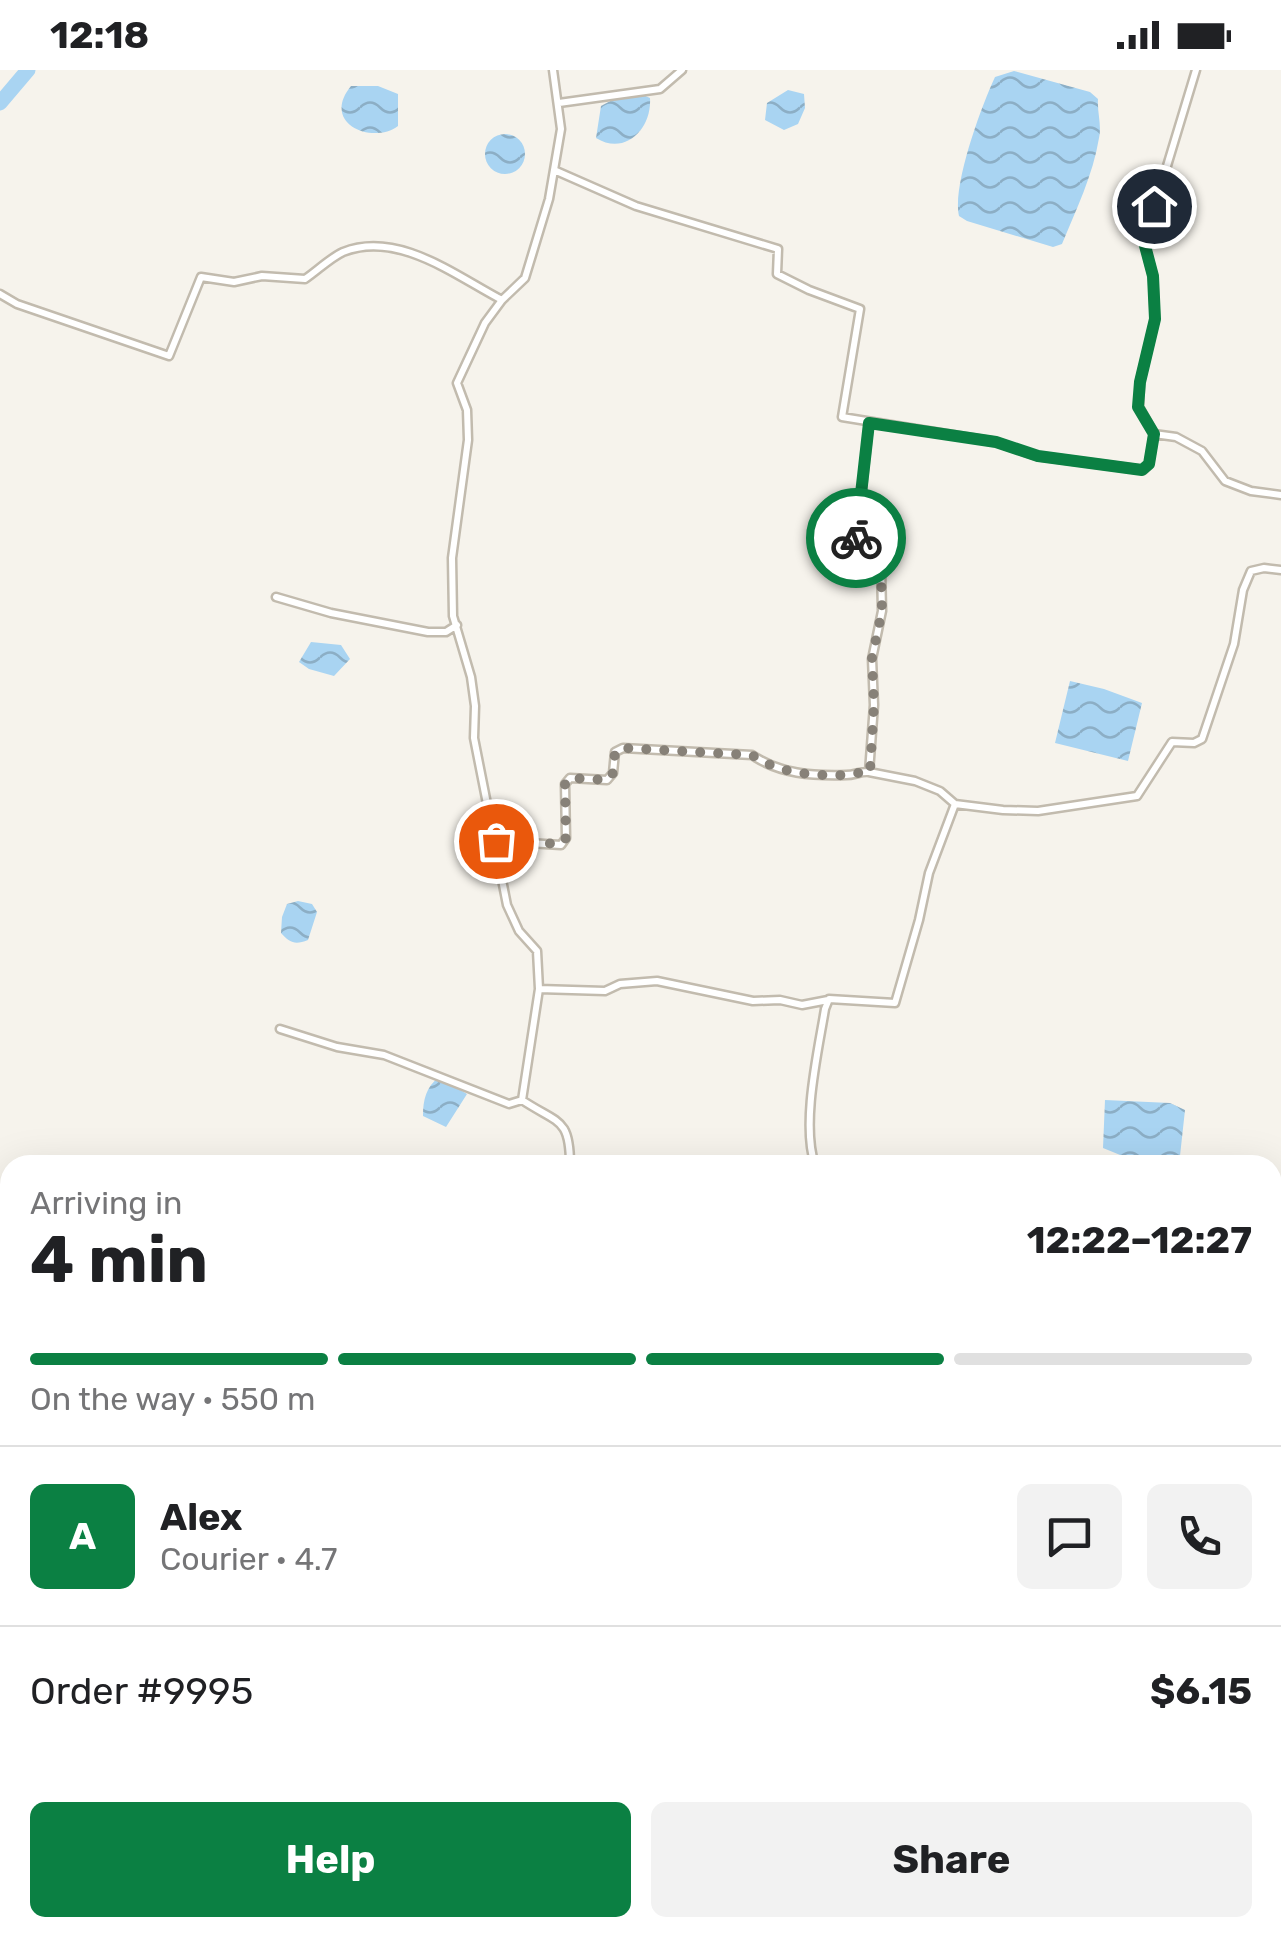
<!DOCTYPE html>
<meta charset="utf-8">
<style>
:root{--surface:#fff;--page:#f2f2f2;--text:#202124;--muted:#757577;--line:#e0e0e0;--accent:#0b8043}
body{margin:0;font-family:Rubik,sans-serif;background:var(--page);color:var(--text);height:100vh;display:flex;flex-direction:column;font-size:38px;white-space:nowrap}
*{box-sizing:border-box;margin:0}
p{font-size:32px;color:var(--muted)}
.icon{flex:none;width:55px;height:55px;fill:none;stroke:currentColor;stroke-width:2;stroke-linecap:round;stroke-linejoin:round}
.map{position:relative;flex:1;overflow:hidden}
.sheet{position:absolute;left:0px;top:1085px;width:1282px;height:782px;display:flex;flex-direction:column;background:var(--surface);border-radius:30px 30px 0 0;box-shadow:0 10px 40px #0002}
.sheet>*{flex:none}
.pin{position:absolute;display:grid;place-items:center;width:85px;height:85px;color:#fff;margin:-42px;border:5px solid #fff;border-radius:50%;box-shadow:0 2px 10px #0007}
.courier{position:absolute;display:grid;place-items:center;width:100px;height:100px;margin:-50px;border:8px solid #0b8043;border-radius:50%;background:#fff;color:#222;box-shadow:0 2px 12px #0007}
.overview em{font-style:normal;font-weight:700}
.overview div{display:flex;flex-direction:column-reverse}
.overview{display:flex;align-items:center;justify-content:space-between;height:170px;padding:0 30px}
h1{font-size:65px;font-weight:700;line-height:75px}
.bar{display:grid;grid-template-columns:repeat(4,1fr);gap:15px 10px;align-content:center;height:120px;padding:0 30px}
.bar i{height:12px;border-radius:8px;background:var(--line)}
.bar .on{background:var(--accent)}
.bar p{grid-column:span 4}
.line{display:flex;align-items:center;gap:25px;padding:0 30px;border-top:2px solid var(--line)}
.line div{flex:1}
.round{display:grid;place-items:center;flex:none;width:105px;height:105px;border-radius:15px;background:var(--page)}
.action{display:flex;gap:20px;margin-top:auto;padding:20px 30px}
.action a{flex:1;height:115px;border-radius:15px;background:var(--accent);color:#fff;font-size:40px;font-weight:700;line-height:115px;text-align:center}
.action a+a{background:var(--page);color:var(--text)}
.status{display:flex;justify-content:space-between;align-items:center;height:70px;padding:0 50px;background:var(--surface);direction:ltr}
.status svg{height:28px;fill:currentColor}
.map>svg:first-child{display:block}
.water{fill:url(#water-waves)}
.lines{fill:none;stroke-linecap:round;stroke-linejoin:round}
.river{stroke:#a9d4f2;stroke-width:15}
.minor-casing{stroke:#c2bbae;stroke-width:11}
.minor{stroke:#fff;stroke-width:6}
.done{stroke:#878178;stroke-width:10;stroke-dasharray:0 18}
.route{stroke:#0b8043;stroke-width:12}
</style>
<div class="status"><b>12:18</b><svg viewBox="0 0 49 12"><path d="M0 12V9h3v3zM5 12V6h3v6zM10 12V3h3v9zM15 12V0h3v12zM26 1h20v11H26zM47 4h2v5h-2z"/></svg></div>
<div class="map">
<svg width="1281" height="1866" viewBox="0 0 1281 1866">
<defs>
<pattern id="water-waves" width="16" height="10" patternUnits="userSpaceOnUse" patternTransform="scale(2.5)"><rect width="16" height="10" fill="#a9d4f2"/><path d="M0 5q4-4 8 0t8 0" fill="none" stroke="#8caec5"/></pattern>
</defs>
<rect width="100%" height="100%" fill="#f6f3ec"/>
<path class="water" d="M 1014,1 L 1090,22 L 1098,29 C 1097,42 1102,56 1099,68 C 1093,105 1076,140 1062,174 L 1053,177 L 967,151 L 959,146 C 952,116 981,37 995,7 Z
M 351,16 L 378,16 L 398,24 L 398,56 C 373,75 320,54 351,16 Z
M 788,20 L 804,24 L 805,38 L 798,54 L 784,60 L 765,50 L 767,33 Z
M 641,24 L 650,28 C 652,59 625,86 596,68 L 601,36 L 614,29 Z
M485 84a20 20 0 1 1 40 0a20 20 0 1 1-40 0Z
M 311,572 L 341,575 L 350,589 L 334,606 L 309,599 L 299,592 Z
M 1070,611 L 1104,619 L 1142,633 L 1128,691 L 1055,673 Z
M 298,831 L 312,834 L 317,842 L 308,870 C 295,875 290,873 281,863 L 282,847 L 287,834 Z
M 439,1007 L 467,1024 L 446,1057 L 423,1046 C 423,1030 426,1017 439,1007 Z
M 1105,1030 L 1170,1033 L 1185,1040 L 1179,1095 L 1131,1095 L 1130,1089 L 1103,1078 Z"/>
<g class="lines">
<path class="river" d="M 0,33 L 28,0"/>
<defs>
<path id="minor" d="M 559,33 L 660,19 L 682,0
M 554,100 L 636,136 L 778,179 L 777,204 L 809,220 L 860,239 L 842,347 L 996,372 L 1037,386 L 1143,400 L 1149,394 L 1154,364 L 1139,337 L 1140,312 L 1155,249 L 1153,206 L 1144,172 L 1196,0
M 0,224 L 17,234 L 169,286 L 201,207 L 234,212 L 262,206 L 305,209 C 317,201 330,188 343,182 C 398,160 456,206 502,230 L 525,208 L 549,129 L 561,59 L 553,0
M 502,230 L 485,253 L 457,313 L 467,340 L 468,370 L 452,488 L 453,546 L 471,607 L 475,636 L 474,668 L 507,835 L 519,861 L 537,881 L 539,919 L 522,1030 C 558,1054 570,1047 570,1095
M 869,353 L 855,484 L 881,497 L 882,541 L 872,589 L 874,635 L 869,702 L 915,711 L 940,721 L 955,734 L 1003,740 L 1038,741 L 1137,726 L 1172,672 L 1194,673 L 1202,669 L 1234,574 L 1243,520 L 1251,501 L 1264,498 L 1281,500
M 1154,364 L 1176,367 L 1202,381 L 1225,411 L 1251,421 L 1281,425
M 276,527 L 331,543 L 428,562 L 446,562 L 457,555
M 495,771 L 561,775 L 566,768 L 565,714 L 570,708 L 607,710 L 613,703 L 615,682 L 623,678 L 752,685 C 780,704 812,706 846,705 C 855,705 861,701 869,702
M 539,919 L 605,921 L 620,914 L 657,911 L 753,931 L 780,930 L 802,935 L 828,930
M 280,959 L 337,977 L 384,985 L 509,1034 L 522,1030
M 815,1095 C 801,1054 818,982 825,939 L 829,929 L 895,933 L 919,850 L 929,803 L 955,734
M 1272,1326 L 1281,1328
M 1272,1783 L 1281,1766
M 1212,1866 L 1215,1858"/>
</defs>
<use href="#minor" class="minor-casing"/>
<use href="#minor" class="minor"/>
</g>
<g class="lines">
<path class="done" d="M 496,771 L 560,774 L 566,768 L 565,714 L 570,708 L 607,710 L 613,703 L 615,682 L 623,678 L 752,685 C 780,704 813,706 846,705 C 855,705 861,701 870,702 L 874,634 L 872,588 L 882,541 L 881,497 L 855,484 L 856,468"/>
<path class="route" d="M 856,468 L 869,353 L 996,372 L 1038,386 L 1142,400 L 1149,394 L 1154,364 L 1138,337 L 1140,312 L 1155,249 L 1153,206 L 1144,172 L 1154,136"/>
</g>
</svg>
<div class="pin" style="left:496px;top:771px;background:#ea580c"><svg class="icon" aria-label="bag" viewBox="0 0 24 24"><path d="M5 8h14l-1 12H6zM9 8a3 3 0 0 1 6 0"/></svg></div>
<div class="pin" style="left:1154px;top:136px;background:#1f2937"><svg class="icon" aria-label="home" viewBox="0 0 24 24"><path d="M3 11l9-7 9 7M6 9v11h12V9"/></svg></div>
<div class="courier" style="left:856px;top:468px"><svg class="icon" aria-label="bike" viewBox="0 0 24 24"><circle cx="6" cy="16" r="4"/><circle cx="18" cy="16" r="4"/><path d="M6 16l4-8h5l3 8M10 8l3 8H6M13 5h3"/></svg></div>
<section class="sheet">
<div class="overview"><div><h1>4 min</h1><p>Arriving in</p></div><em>12:22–12:27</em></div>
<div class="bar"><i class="on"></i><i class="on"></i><i class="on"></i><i></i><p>On the way · 550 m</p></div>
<div class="line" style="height:180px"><b class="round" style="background:var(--accent);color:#fff">A</b><div><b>Alex</b><p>Courier · 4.7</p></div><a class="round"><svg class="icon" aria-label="chat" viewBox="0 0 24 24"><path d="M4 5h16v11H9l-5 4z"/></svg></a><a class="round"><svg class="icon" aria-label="phone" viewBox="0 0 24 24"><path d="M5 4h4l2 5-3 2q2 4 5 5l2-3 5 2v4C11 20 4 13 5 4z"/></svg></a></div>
<div class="line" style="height:130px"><div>Order #9995</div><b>$6.15</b></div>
<div class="action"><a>Help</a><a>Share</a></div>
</section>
</div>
